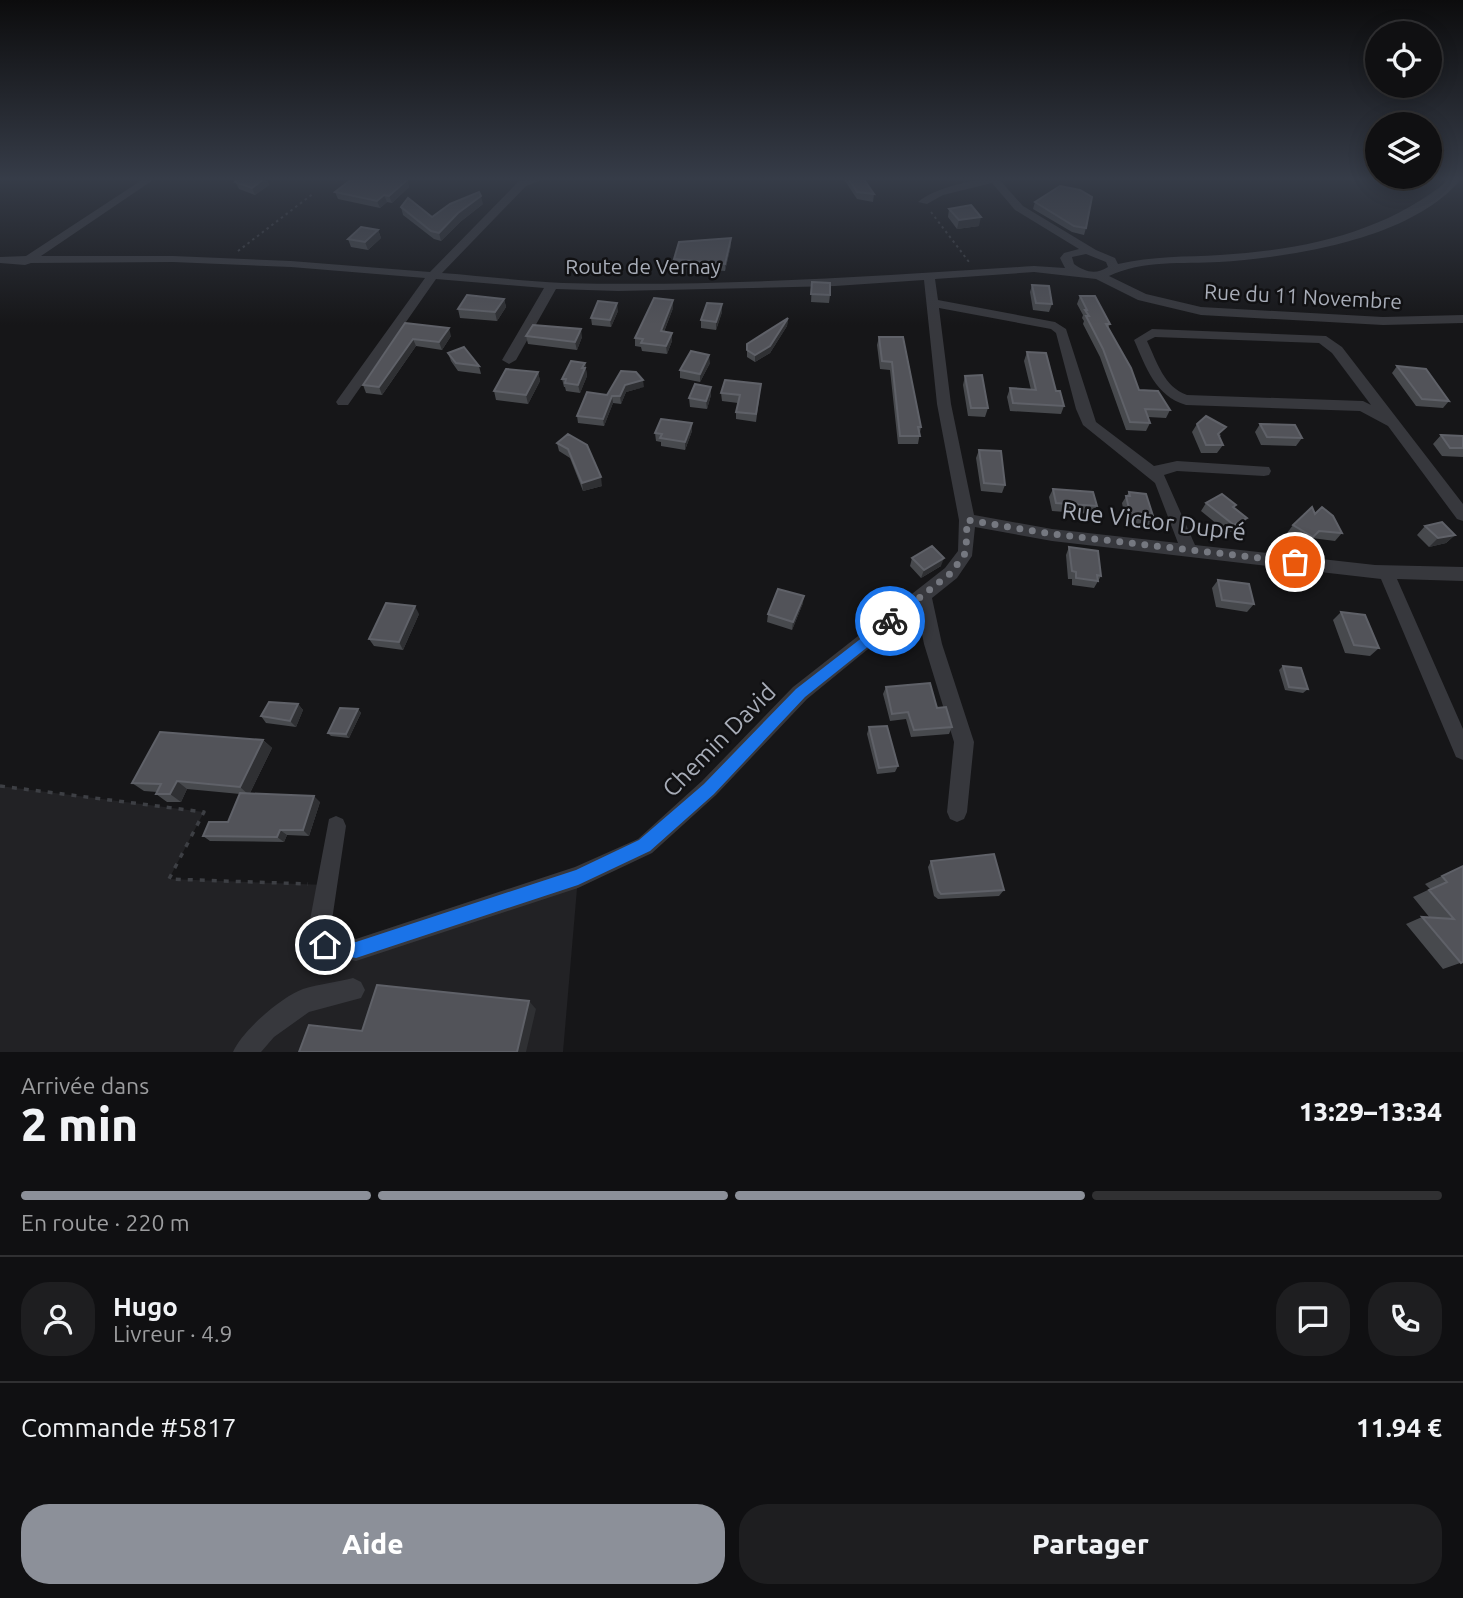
<!DOCTYPE html>
<html lang="fr">
<meta charset="utf-8">
<style>
:root{--surface:#101012;--page:#1e1e20;--text:#f1f3f6;--muted:#9c9d9f;--line:#303032;--accent:#8c9099}
body{margin:0;font-family:Ubuntu,sans-serif;background:var(--page);color:var(--text);height:100vh;display:flex;flex-direction:column;font-size:26px;white-space:nowrap}
*{box-sizing:border-box;margin:0}
p{font-size:23px;color:var(--muted)}
.icon{flex:none;width:38px;height:38px;fill:none;stroke:currentColor;stroke-width:2;stroke-linecap:round;stroke-linejoin:round}
.map{position:relative;height:1052px;overflow:hidden}
.drawer{display:flex;flex-direction:column;background:var(--surface);flex:1}
.drawer>*{flex:none}
.fabs{position:absolute;left:1365px;top:21px;display:grid;gap:14px}
.fabs a{display:grid;place-items:center;width:77px;height:77px;border-radius:50%;background:var(--surface);box-shadow:0 4px 18px #0003,0 0 0 2px var(--line);font-size:35px}
.pin{position:absolute;display:grid;place-items:center;width:60px;height:60px;color:#fff;margin:-30px;border:4px solid #fff;border-radius:50%;box-shadow:0 2px 7px #0007}
.courier{position:absolute;display:grid;place-items:center;width:70px;height:70px;margin:-35px;border:5px solid #1a73e8;border-radius:50%;background:#fff;color:#222;box-shadow:0 2px 9px #0007}
.overview em{font-style:normal;font-weight:800}
.overview div{display:flex;flex-direction:column-reverse}
.overview{display:flex;align-items:center;justify-content:space-between;height:119px;padding:0 21px}
h1{font-size:46px;font-weight:800;line-height:52px}
.bar{display:grid;grid-template-columns:repeat(4,1fr);gap:10px 7px;align-content:center;height:84px;padding:0 21px}
.bar i{height:9px;border-radius:5px;background:var(--line)}
.bar .on{background:var(--accent)}
.bar p{grid-column:span 4}
.line{display:flex;align-items:center;gap:18px;padding:0 21px;border-top:2px solid var(--line)}
.line div{flex:1}
.round{display:grid;place-items:center;flex:none;width:74px;height:74px;border-radius:28px;background:var(--page)}
.button{display:flex;gap:14px;margin-top:auto;padding:14px 21px}
.button a{flex:1;height:80px;border-radius:28px;background:var(--accent);color:#fff;font-size:28px;font-weight:800;line-height:80px;text-align:center}
.button a+a{background:var(--page);color:var(--text)}
.map>svg:first-child{display:block}
.built{fill:#222225}
.lines{fill:none;stroke-linecap:round;stroke-linejoin:round}
.path-far1{stroke:#3d3f44;stroke-width:2;stroke-dasharray:2.5 3.5;stroke-linecap:butt}
.path{stroke:#3d3f44;stroke-width:3.5;stroke-dasharray:5 7;stroke-linecap:butt}
.minor{fill:#37383d;fill-rule:evenodd}
.wall{fill:#47494d}
.shaded-wall{fill:#2f3033}
.building{fill:#525359;stroke:#5f6168;stroke-width:2}
.route{fill:#1a73e8}
.done{stroke:#757880;stroke-width:7;stroke-dasharray:0 12.6}
.labels{text-anchor:middle;dominant-baseline:central;stroke-width:5;stroke-linejoin:round;paint-order:stroke}
.far-street-label{font-size:21px;fill:#a8adb8;stroke:#111113}
.street-label{font-size:24px;fill:#a8adb8;stroke:#111113}
</style>
<div class="map">
<svg width="1463" height="1052" viewBox="0 0 1463 1052">
<rect width="100%" height="100%" fill="#161618"/>
<path class="built" d="M 0,786 L 204,812 L 169,879 L 326,885 L 325,945 L 356,950 L 578,877 L 563,1052 L 0,1052 Z"/>
<g class="lines">
<path class="path-far1" d="M 931,212 L 969,262
M 238,251 L 314,193"/>
<path class="path" d="M 0,786 L 204,812 L 169,879 L 308,884"/>
<path class="minor" d="M 145,178 L 156,178 L 41,256 L 173,256 L 291,261 L 430,272 L 518,182 L 532,178 L 547,178 L 526,186 L 442,273 C 482,276 523,281 563,283 C 720,287 877,276 1034,266 L 1065,268 L 1060,258 L 1064,253 L 1079,249 L 1015,210 L 992,183 L 943,195 L 927,204 L 918,202 C 934,188 977,178 998,178 L 1023,206 L 1096,250 L 1115,258 L 1118,264 C 1152,256 1186,257 1220,255 C 1303,250 1386,233 1451,178 L 1462,178 C 1413,239 1293,257 1219,262 C 1183,264 1142,260 1109,276 L 1146,294 L 1201,307 L 1383,317 L 1463,315 L 1463,323 L 1383,325 L 1201,315 L 1138,300 L 1096,279 L 1034,272 L 935,279 L 938,300 L 1055,322 L 1066,329 L 1096,422 L 1154,466 L 1177,461 L 1269,467 L 1271,471 L 1269,475 L 1264,476 L 1177,471 L 1164,475 L 1195,545 L 1375,565 L 1463,567 L 1463,581 L 1397,579 L 1463,729 L 1463,760 L 1456,757 L 1381,579 L 1052,541 L 975,527 L 972,556 L 957,578 L 932,598 L 942,644 L 974,742 L 967,812 L 964,819 L 957,822 L 950,819 L 947,812 L 954,742 L 924,644 L 917,609 L 807,699 L 716,795 L 652,853 L 578,888 L 356,961 L 317,953 L 310,920 L 329,819 L 336,816 L 343,819 L 346,826 L 332,920 L 335,935 L 356,939 L 575,867 L 638,839 L 702,781 L 793,687 L 945,568 L 958,551 L 959,520 L 937,404 L 924,280 L 835,286 L 618,291 L 556,289 L 516,360 L 509,364 L 502,360 L 544,288 L 436,279 L 348,405 L 338,405 L 336,402 L 338,399 L 425,278 L 291,267 L 173,262 L 31,263 L 25,265 L 0,263 L 0,257 L 26,256 ZM 1086,254 L 1106,262 L 1108,267 C 1096,275 1085,272 1074,264 L 1072,257 ZM 939,308 L 1051,329 L 1056,333 L 1076,409 L 1083,425 L 1155,483 L 1178,543 L 1052,529 L 974,515 L 951,404 Z
M 1152,329 L 1326,336 L 1342,347 L 1463,504 L 1463,521 L 1457,519 L 1388,426 L 1360,411 L 1186,405 C 1155,396 1146,367 1134,340 ZM 1155,337 L 1319,343 L 1332,353 L 1371,405 L 1363,401 L 1187,395 C 1164,387 1157,362 1147,341 Z
M 353,978 L 361,982 L 365,990 L 361,998 L 309,1012 L 274,1037 L 261,1052 L 233,1052 C 242,1031 281,997 303,989 C 319,984 337,982 353,978 Z"/>
</g>
<path class="wall" d="M 266,178 L 269,185 L 255,195 L 239,189 L 234,179 Z
M 843,178 L 863,178 L 874,194 L 873,202 L 857,199 Z
M 1375,178 L 1402,178 L 1400,182 Z
M 407,180 L 409,187 L 392,203 L 387,202 L 380,208 L 338,199 L 335,192 Z
M 1035,202 L 1086,228 L 1084,235 L 1072,232 L 1033,209 Z
M 483,204 L 460,222 L 441,241 L 434,239 L 403,215 L 401,207 L 432,217 Z
M 949,209 L 979,226 L 957,229 L 948,217 Z
M 378,230 L 381,238 L 368,250 L 351,247 L 348,239 Z
M 731,245 L 725,271 L 674,266 L 674,259 Z
M 812,282 L 830,295 L 829,303 L 811,302 Z
M 1032,285 L 1052,304 L 1049,312 L 1033,310 L 1030,292 Z
M 1080,296 L 1110,324 L 1108,328 L 1139,390 L 1170,410 L 1166,418 L 1148,417 L 1150,423 L 1146,431 L 1126,430 L 1100,357 L 1083,324 L 1084,321 L 1082,318 L 1083,315 L 1077,304 Z
M 504,299 L 506,307 L 497,321 L 460,318 L 458,309 Z
M 673,308 L 664,332 L 672,333 L 672,341 L 667,354 L 642,351 L 641,347 L 635,346 L 635,338 Z
M 618,311 L 611,327 L 592,325 L 591,318 Z
M 722,312 L 716,330 L 701,328 L 701,320 Z
M 788,318 L 787,326 L 770,353 L 755,362 L 747,357 L 747,344 Z
M 405,323 L 451,336 L 442,350 L 416,346 L 382,395 L 366,393 L 363,385 Z
M 526,336 L 582,337 L 577,350 L 528,344 Z
M 879,337 L 903,337 L 921,427 L 918,444 L 898,444 L 890,370 L 880,369 L 877,345 Z
M 1027,352 L 1056,391 L 1064,406 L 1061,414 L 1010,411 L 1007,397 L 1010,388 L 1031,390 L 1024,361 Z
M 448,353 L 479,366 L 481,374 L 458,371 L 451,361 Z
M 585,363 L 587,376 L 580,393 L 566,391 L 565,387 L 564,387 L 562,379 Z
M 710,363 L 700,382 L 680,378 L 680,370 Z
M 1397,366 L 1449,401 L 1443,408 L 1416,406 L 1392,373 Z
M 538,372 L 540,381 L 528,404 L 496,400 L 494,391 Z
M 965,376 L 988,408 L 985,417 L 968,416 L 963,385 Z
M 644,387 L 626,392 L 621,404 L 613,403 L 604,426 L 578,423 L 577,416 L 607,395 Z
M 711,387 L 711,395 L 707,409 L 690,407 L 689,398 Z
M 760,392 L 756,422 L 736,419 L 736,412 L 738,403 L 722,401 L 721,393 Z
M 1197,424 L 1221,435 L 1219,437 L 1223,445 L 1217,453 L 1201,453 L 1192,432 Z
M 1260,424 L 1302,438 L 1296,446 L 1261,445 L 1255,432 Z
M 692,431 L 685,450 L 661,446 L 661,442 L 656,441 L 655,433 Z
M 568,434 L 602,486 L 583,491 L 570,458 L 559,451 L 557,443 Z
M 1441,435 L 1463,436 L 1463,457 L 1442,456 L 1433,444 Z
M 979,450 L 1005,485 L 1002,493 L 981,491 L 976,458 Z
M 1053,489 L 1097,506 L 1092,514 L 1052,511 L 1049,497 Z
M 1129,492 L 1154,519 L 1150,527 L 1126,524 L 1122,503 Z
M 1206,503 L 1236,505 L 1234,508 L 1247,518 L 1241,527 L 1228,533 L 1201,511 Z
M 1315,514 L 1342,533 L 1335,541 L 1312,538 L 1306,545 L 1287,533 L 1293,525 Z
M 1425,526 L 1455,535 L 1446,543 L 1429,547 L 1417,535 Z
M 1069,547 L 1101,576 L 1094,588 L 1072,585 L 1072,579 L 1068,579 L 1066,555 Z
M 912,558 L 941,566 L 921,578 L 910,566 Z
M 1218,580 L 1254,604 L 1247,612 L 1216,607 L 1212,588 Z
M 803,603 L 792,630 L 767,622 L 768,614 Z
M 1341,612 L 1379,648 L 1370,656 L 1345,653 L 1333,620 Z
M 419,614 L 403,650 L 374,646 L 369,639 Z
M 1283,666 L 1308,689 L 1303,693 L 1285,690 L 1279,670 Z
M 886,687 L 937,708 L 952,727 L 949,734 L 911,737 L 906,719 L 890,721 L 883,694 Z
M 298,704 L 303,710 L 296,727 L 266,723 L 261,716 Z
M 358,709 L 361,713 L 349,738 L 331,736 L 328,733 Z
M 869,727 L 898,766 L 895,772 L 877,774 L 867,734 Z
M 263,740 L 272,748 L 250,793 L 320,802 L 309,836 L 287,835 L 284,842 L 210,841 L 203,836 L 228,822 L 240,794 L 187,789 L 181,802 L 167,802 L 156,794 L 157,792 L 144,791 L 132,783 Z
M 931,861 L 1004,890 L 999,896 L 938,899 L 934,896 L 928,867 Z
M 1463,866 L 1463,962 L 1443,969 L 1406,924 L 1422,917 L 1430,918 L 1413,897 L 1430,889 L 1425,884 Z"/>
<path class="shaded-wall" d="M 266,178 L 269,185 L 255,195 L 252,188 Z
M 407,180 L 409,187 L 392,203 L 389,196 Z
M 384,195 L 387,202 L 380,208 L 377,201 Z
M 481,196 L 483,204 L 460,222 L 441,241 L 439,233 L 458,213 Z
M 981,217 L 979,226 L 957,229 L 959,220 Z
M 378,230 L 381,238 L 368,250 L 365,242 Z
M 731,238 L 731,245 L 725,271 L 725,264 Z
M 504,299 L 506,307 L 497,321 L 495,312 Z
M 673,300 L 673,308 L 661,339 L 661,331 Z
M 617,303 L 618,311 L 611,327 L 610,320 Z
M 722,304 L 722,312 L 716,330 L 716,322 Z
M 788,318 L 787,326 L 770,353 L 755,362 L 755,355 Z
M 449,328 L 451,336 L 442,350 L 439,342 Z
M 581,329 L 582,337 L 577,350 L 575,342 Z
M 672,333 L 672,341 L 667,354 L 666,346 Z
M 413,339 L 416,346 L 382,395 L 379,387 Z
M 709,355 L 710,363 L 700,382 L 700,374 Z
M 585,363 L 587,376 L 580,393 L 578,385 L 582,368 Z
M 538,372 L 540,381 L 528,404 L 526,395 Z
M 643,380 L 644,387 L 626,392 L 621,404 L 620,396 L 625,385 Z
M 711,387 L 711,395 L 707,409 L 706,401 Z
M 612,396 L 613,403 L 604,426 L 603,419 Z
M 692,423 L 692,431 L 685,450 L 685,442 Z
M 601,477 L 602,486 L 583,491 L 582,483 Z
M 1247,518 L 1241,527 L 1228,533 L 1234,525 Z
M 1455,535 L 1446,543 L 1429,547 L 1438,538 Z
M 944,558 L 941,566 L 921,578 L 924,570 Z
M 804,596 L 803,603 L 792,630 L 793,622 Z
M 415,606 L 419,614 L 403,650 L 399,642 Z
M 298,704 L 303,710 L 296,727 L 290,721 Z
M 358,709 L 361,713 L 349,738 L 346,734 Z
M 263,740 L 272,748 L 249,795 L 240,787 Z
M 177,781 L 187,789 L 181,802 L 170,794 Z
M 314,796 L 320,802 L 309,836 L 303,830 Z
M 280,830 L 287,835 L 284,842 L 277,837 Z
M 529,1001 L 536,1009 L 526,1052 L 517,1052 Z"/>
<path class="building" d="M 235,178 L 265,178 L 252,188 L 235,182 L 238,180 L 234,179 Z
M 353,178 L 391,178 L 407,180 L 389,196 L 384,195 L 377,201 L 335,192 Z
M 848,178 L 863,178 L 874,194 L 857,192 Z
M 1060,186 L 1080,190 L 1092,197 L 1086,228 L 1074,226 L 1035,202 Z
M 479,192 L 481,196 L 458,213 L 439,233 L 431,231 L 401,207 L 408,198 L 432,217 L 450,204 Z
M 971,205 L 981,217 L 959,220 L 949,209 Z
M 361,227 L 378,230 L 365,242 L 348,239 Z
M 731,238 L 725,264 L 674,259 L 679,242 Z
M 812,282 L 830,283 L 830,295 L 811,294 Z
M 1032,285 L 1049,286 L 1052,304 L 1036,303 Z
M 467,295 L 504,299 L 495,312 L 458,309 Z
M 1080,296 L 1095,296 L 1110,324 L 1106,324 L 1131,368 L 1139,390 L 1158,391 L 1170,410 L 1145,409 L 1150,423 L 1130,422 L 1103,349 L 1086,316 L 1089,316 L 1085,310 L 1087,310 Z
M 654,298 L 673,300 L 661,331 L 672,333 L 666,346 L 641,343 L 643,339 L 635,338 Z
M 598,301 L 617,303 L 610,320 L 591,318 Z
M 707,303 L 722,304 L 716,322 L 701,320 Z
M 788,318 L 770,346 L 755,355 L 747,350 L 747,344 Z
M 405,323 L 449,328 L 439,342 L 413,339 L 379,387 L 363,385 Z
M 533,325 L 581,329 L 575,342 L 526,336 Z
M 879,337 L 903,337 L 921,427 L 918,427 L 920,436 L 900,436 L 892,362 L 882,361 Z
M 464,347 L 479,366 L 456,363 L 448,353 Z
M 691,351 L 709,355 L 700,374 L 680,370 Z
M 1027,352 L 1046,353 L 1056,391 L 1060,391 L 1064,406 L 1013,403 L 1010,388 L 1036,390 Z
M 571,361 L 585,363 L 582,368 L 585,368 L 578,385 L 565,383 L 566,379 L 562,379 Z
M 1397,366 L 1426,369 L 1449,401 L 1422,399 Z
M 506,369 L 538,372 L 526,395 L 494,391 Z
M 621,371 L 636,372 L 643,380 L 625,385 L 620,396 L 612,396 L 603,419 L 577,416 L 587,392 L 607,395 Z
M 982,375 L 988,408 L 971,408 L 965,376 Z
M 725,380 L 761,384 L 756,414 L 736,412 L 740,395 L 721,393 Z
M 695,384 L 711,387 L 706,401 L 689,398 Z
M 1206,416 L 1226,427 L 1218,434 L 1223,445 L 1206,445 L 1197,424 Z
M 661,419 L 692,423 L 685,442 L 660,438 L 662,434 L 655,433 Z
M 1260,424 L 1295,425 L 1302,438 L 1267,437 Z
M 568,434 L 587,445 L 601,477 L 582,483 L 568,449 L 557,443 Z
M 1441,435 L 1463,436 L 1463,448 L 1450,448 Z
M 979,450 L 1001,451 L 1005,485 L 984,483 Z
M 1053,489 L 1093,492 L 1097,506 L 1056,503 Z
M 1129,492 L 1146,494 L 1154,519 L 1131,517 L 1126,496 L 1130,496 Z
M 1222,494 L 1236,505 L 1233,507 L 1247,518 L 1234,525 L 1206,503 Z
M 1312,507 L 1315,514 L 1322,507 L 1333,516 L 1342,533 L 1319,531 L 1313,537 L 1293,525 Z
M 1442,522 L 1455,535 L 1438,538 L 1425,526 Z
M 932,546 L 944,558 L 924,570 L 912,558 Z
M 1069,547 L 1098,551 L 1101,576 L 1097,575 L 1098,581 L 1076,578 L 1076,572 L 1072,571 Z
M 1218,580 L 1249,584 L 1254,604 L 1222,600 Z
M 778,589 L 804,596 L 793,622 L 768,614 Z
M 386,603 L 415,606 L 399,642 L 369,639 Z
M 1341,612 L 1365,615 L 1379,648 L 1354,645 Z
M 1283,666 L 1301,668 L 1308,689 L 1289,687 Z
M 930,683 L 937,708 L 946,707 L 952,727 L 914,730 L 908,712 L 892,714 L 886,687 Z
M 269,702 L 298,704 L 290,721 L 261,716 Z
M 340,708 L 358,709 L 346,734 L 328,733 Z
M 887,726 L 898,766 L 879,768 L 869,727 Z
M 160,732 L 263,740 L 240,787 L 177,781 L 170,794 L 156,794 L 161,784 L 132,783 Z
M 240,793 L 314,796 L 303,830 L 280,830 L 277,837 L 203,836 L 209,822 L 228,822 Z
M 994,854 L 1004,890 L 941,894 L 938,890 L 931,861 Z
M 1463,866 L 1463,962 L 1461,963 L 1422,917 L 1454,919 L 1429,890 L 1447,882 L 1442,876 Z
M 377,985 L 529,1001 L 517,1052 L 299,1052 L 309,1025 L 362,1031 Z"/>
<linearGradient id="sky" x2="0" y2="1"><stop stop-color="#0c0c0d"/><stop offset="0.55" stop-color="#363c48"/><stop offset="1" stop-color="#363c48" stop-opacity="0"/></linearGradient>
<rect width="1463" height="325" fill="url(#sky)"/>
<path class="route" d="M 890,616 L 897,621 L 895,625 L 805,697 L 714,794 L 650,851 L 578,885 L 356,958 L 319,951 L 317,945 L 319,940 L 325,937 L 356,942 L 576,870 L 639,840 L 704,784 L 796,689 Z"/>
<g class="lines">
<path class="done" d="M 890,621 L 951,573 L 966,552 L 967,520 L 1052,534 L 1295,562"/>
</g>
<g class="labels">
<g class="far-street-label">
<text x="643" y="266">Route de Vernay</text>
<text transform="translate(1303 296) rotate(3)">Rue du 11 Novembre</text>
</g>
<g class="street-label">
<text transform="translate(1154 521) rotate(7)">Rue Victor Dupré</text>
<text transform="translate(719 740) rotate(-45)">Chemin David</text>
</g>
</g>
</svg>
<div class="fabs">
<a><svg class="icon" aria-label="locate" viewBox="0 0 24 24"><circle cx="12" cy="12" r="6"/><path d="M12 2v4M12 18v4M2 12h4M18 12h4"/></svg></a>
<a><svg class="icon" aria-label="layers" viewBox="0 0 24 24"><path d="M12 4l9 5-9 5-9-5zM3 14l9 5 9-5"/></svg></a>
</div>
<div class="pin" style="left:1295px;top:562px;background:#ea580c"><svg class="icon" aria-label="bag" viewBox="0 0 24 24"><path d="M5 8h14l-1 12H6zM9 8a3 3 0 0 1 6 0"/></svg></div>
<div class="pin" style="left:325px;top:945px;background:#1f2937"><svg class="icon" aria-label="home" viewBox="0 0 24 24"><path d="M3 11l9-7 9 7M6 9v11h12V9"/></svg></div>
<div class="courier" style="left:890px;top:621px"><svg class="icon" aria-label="bike" viewBox="0 0 24 24"><circle cx="6" cy="16" r="4"/><circle cx="18" cy="16" r="4"/><path d="M6 16l4-8h5l3 8M10 8l3 8H6M13 5h3"/></svg></div>
</div>
<section class="drawer">
<div class="overview"><div><h1>2 min</h1><p>Arrivée dans</p></div><em>13:29–13:34</em></div>
<div class="bar"><i class="on"></i><i class="on"></i><i class="on"></i><i></i><p>En route · 220 m</p></div>
<div class="line" style="height:126px"><a class="round"><svg class="icon" aria-label="person" viewBox="0 0 24 24"><circle cx="12" cy="8" r="4"/><path d="M4 21q1-7 8-7t8 7"/></svg></a><div><b>Hugo</b><p>Livreur · 4.9</p></div><a class="round"><svg class="icon" aria-label="chat" viewBox="0 0 24 24"><path d="M4 5h16v11H9l-5 4z"/></svg></a><a class="round"><svg class="icon" aria-label="phone" viewBox="0 0 24 24"><path d="M5 4h4l2 5-3 2q2 4 5 5l2-3 5 2v4C11 20 4 13 5 4z"/></svg></a></div>
<div class="line" style="height:91px"><div>Commande #5817</div><b>11.94 €</b></div>
<div class="button"><a>Aide</a><a>Partager</a></div>
</section>
